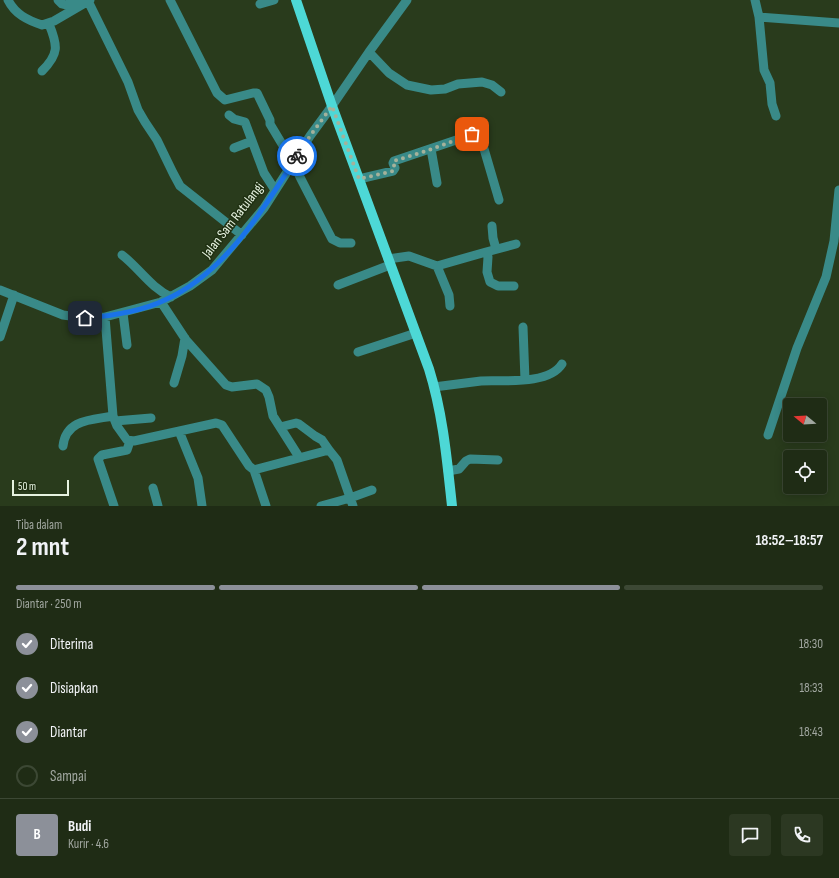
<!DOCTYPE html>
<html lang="id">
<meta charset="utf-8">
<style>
:root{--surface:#1f2c15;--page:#2c3822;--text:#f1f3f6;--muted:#a1a7a0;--line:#3c4834;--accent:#8c9099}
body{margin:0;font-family:"Sofia Sans Condensed",sans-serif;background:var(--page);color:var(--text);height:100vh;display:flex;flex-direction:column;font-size:15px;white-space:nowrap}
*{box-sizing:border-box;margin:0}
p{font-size:13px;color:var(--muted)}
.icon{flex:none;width:22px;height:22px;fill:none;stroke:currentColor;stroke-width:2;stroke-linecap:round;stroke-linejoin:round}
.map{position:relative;height:506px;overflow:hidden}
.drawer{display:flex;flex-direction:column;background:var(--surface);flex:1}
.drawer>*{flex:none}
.needle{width:26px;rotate:288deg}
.fabs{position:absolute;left:783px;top:398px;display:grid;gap:8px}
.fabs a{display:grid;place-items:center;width:44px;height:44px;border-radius:4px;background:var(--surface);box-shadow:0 2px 10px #0003,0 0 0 1px var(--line);font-size:20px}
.scale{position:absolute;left:12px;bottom:10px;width:57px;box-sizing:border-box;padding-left:4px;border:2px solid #e6f2e0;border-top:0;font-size:11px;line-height:14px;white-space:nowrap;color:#e6f2e0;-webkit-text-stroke:3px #1f3012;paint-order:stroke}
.pin{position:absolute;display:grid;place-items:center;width:34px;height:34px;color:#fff;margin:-17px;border-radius:8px;box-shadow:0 2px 6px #0006}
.courier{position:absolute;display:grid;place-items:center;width:40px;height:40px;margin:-20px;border:3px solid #1a73e8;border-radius:50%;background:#fff;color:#222;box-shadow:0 1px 5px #0007}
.head em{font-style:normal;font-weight:700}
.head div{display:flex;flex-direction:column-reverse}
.head{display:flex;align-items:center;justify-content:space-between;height:68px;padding:0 16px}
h1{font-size:26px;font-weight:700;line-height:30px}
.bar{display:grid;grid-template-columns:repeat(4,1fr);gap:6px 4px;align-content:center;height:48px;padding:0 16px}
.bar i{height:5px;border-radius:3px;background:var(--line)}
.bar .current{background:var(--accent)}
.bar p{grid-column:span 4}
.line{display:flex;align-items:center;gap:10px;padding:0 16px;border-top:1px solid var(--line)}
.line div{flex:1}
.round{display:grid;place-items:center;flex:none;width:42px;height:42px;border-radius:4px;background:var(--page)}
ol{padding:0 16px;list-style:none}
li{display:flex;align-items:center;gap:12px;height:44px}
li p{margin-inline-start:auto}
li .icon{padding:4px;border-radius:50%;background:var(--accent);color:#fff;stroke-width:4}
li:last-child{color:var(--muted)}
li i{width:22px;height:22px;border:2px solid var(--line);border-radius:50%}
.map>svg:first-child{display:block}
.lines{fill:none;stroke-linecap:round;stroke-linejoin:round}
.minor{stroke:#398a88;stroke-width:9}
.major{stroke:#4dd8d6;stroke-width:10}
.done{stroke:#a4b29b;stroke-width:4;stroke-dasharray:0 7.2}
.route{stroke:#1a73e8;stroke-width:5}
.labels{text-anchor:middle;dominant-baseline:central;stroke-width:3;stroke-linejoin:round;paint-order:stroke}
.street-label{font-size:14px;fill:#e6f2e0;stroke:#1f3012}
</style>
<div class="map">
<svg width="839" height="506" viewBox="0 0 839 506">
<rect width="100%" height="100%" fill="#293b1c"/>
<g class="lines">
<path class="minor" d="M 8,0 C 15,14 27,20 42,25 L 54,21 L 90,0
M 58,0 L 62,4 L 66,5 L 75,1 L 81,5
M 170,0 L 217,93 L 225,100 L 253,93 L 257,93 L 270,120 L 270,124 L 285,149 L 287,151 L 292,151 L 297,156
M 755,0 L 759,17 L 839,23
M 88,1 L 128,82 L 138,110 L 145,122 L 157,140 L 173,173 L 180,186 L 242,235
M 260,4 L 274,0
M 759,17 L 764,70 L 770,83 L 772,104 L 776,116
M 369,52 L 389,73 L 407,85 L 431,90 L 445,89 L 458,84 L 482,82 L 492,85 L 501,92
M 42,71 C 59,54 58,46 49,24
M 229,115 L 234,119 L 245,122 L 264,173 L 275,190
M 234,148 L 252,141
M 431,149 L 437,183
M 290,166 L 298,173 L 302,181 L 332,239 L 340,243 L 351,243
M 359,179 L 393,171 L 395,168 L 393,163 L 394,161 L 474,134 L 479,137 L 482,142 L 499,200
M 492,226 L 493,238 L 496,249
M 486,252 L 516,244
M 122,255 C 139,268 151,288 171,297
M 388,259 L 409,256 L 437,266 L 486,252 L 488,257 L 487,272 L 490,282 L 498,286 L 514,286
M 437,266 L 449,295 L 450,306
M 338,285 L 390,265
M 0,290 L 63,315 L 85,318 L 105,317 L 161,302 L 190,286 L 212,270 L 264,208 L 310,136 L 332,106 L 369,52 L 407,0
M 161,302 L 186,340 L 226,385 L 232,387 L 257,384 L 266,390 L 269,397 L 273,416 L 299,457
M 123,313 L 127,345
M 105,317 L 113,416 L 117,426 L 127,440 L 134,441 L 216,423 L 222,425 L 249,466 L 254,470 L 329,450 L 337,460 L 353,506
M 523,327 L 525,380
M 0,337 L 14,295
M 358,352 L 416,333
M 174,383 L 182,356 L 185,338
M 434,387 C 450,385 465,383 481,381 C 503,380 549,385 562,364
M 115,421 L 151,418
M 280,427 L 296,423 L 299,424 L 315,436 L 322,440 L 329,450
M 179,431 L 198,478 L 202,506
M 768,435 L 797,348 L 826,277 L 834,241 L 839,190
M 63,446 C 66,419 92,420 113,416
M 254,470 L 266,506
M 448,471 L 459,469 L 466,461 L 470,459 L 498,460
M 153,488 L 158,506
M 114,506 L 98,459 L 102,455 L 127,450 L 130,441
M 321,506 L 350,498 L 372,490"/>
<path class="major" d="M 296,0 L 332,106 L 429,369 C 443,414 447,460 452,506"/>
</g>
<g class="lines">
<path class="done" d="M 297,156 L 310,136 L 332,106 L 359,179 L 393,171 L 395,168 L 393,163 L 394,161 L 429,150 L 472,134"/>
<path class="route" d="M 85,318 C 111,316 142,311 165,300 C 225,273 263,210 297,156"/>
</g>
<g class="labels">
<g class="street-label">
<text transform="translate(233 220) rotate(-52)">Jalan Sam Ratulangi</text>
</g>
</g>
</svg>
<div class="fabs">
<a><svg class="needle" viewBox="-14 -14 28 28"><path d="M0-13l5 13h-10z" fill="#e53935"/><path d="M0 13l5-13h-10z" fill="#a1a7a0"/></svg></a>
<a><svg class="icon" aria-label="locate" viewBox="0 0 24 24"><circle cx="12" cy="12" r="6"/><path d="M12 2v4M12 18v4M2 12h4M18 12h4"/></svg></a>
</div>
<div class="scale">50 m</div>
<div class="pin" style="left:472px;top:134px;background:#ea580c"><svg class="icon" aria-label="bag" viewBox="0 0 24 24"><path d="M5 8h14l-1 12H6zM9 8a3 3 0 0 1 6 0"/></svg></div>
<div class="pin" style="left:85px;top:318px;background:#1f2937"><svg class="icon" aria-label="home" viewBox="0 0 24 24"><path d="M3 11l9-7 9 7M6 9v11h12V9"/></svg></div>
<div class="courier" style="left:297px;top:156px"><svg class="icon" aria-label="bike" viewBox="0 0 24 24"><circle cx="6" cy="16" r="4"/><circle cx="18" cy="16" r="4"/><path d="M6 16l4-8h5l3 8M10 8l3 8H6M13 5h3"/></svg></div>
</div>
<section class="drawer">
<div class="head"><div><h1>2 mnt</h1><p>Tiba dalam</p></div><em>18:52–18:57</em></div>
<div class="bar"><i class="current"></i><i class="current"></i><i class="current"></i><i></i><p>Diantar · 250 m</p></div>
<ol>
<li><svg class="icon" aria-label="check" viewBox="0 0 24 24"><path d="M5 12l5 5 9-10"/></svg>Diterima<p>18:30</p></li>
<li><svg class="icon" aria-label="check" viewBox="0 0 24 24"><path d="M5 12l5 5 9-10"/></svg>Disiapkan<p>18:33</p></li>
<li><svg class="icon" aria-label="check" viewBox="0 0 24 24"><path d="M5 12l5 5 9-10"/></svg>Diantar<p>18:43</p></li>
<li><i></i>Sampai</li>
</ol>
<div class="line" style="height:72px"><b class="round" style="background:var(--accent);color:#fff">B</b><div><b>Budi</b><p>Kurir · 4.6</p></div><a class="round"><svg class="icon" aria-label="chat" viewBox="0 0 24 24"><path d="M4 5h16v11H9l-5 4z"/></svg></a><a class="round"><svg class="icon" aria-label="phone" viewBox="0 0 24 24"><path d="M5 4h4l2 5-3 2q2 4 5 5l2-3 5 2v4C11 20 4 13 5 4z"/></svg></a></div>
</section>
